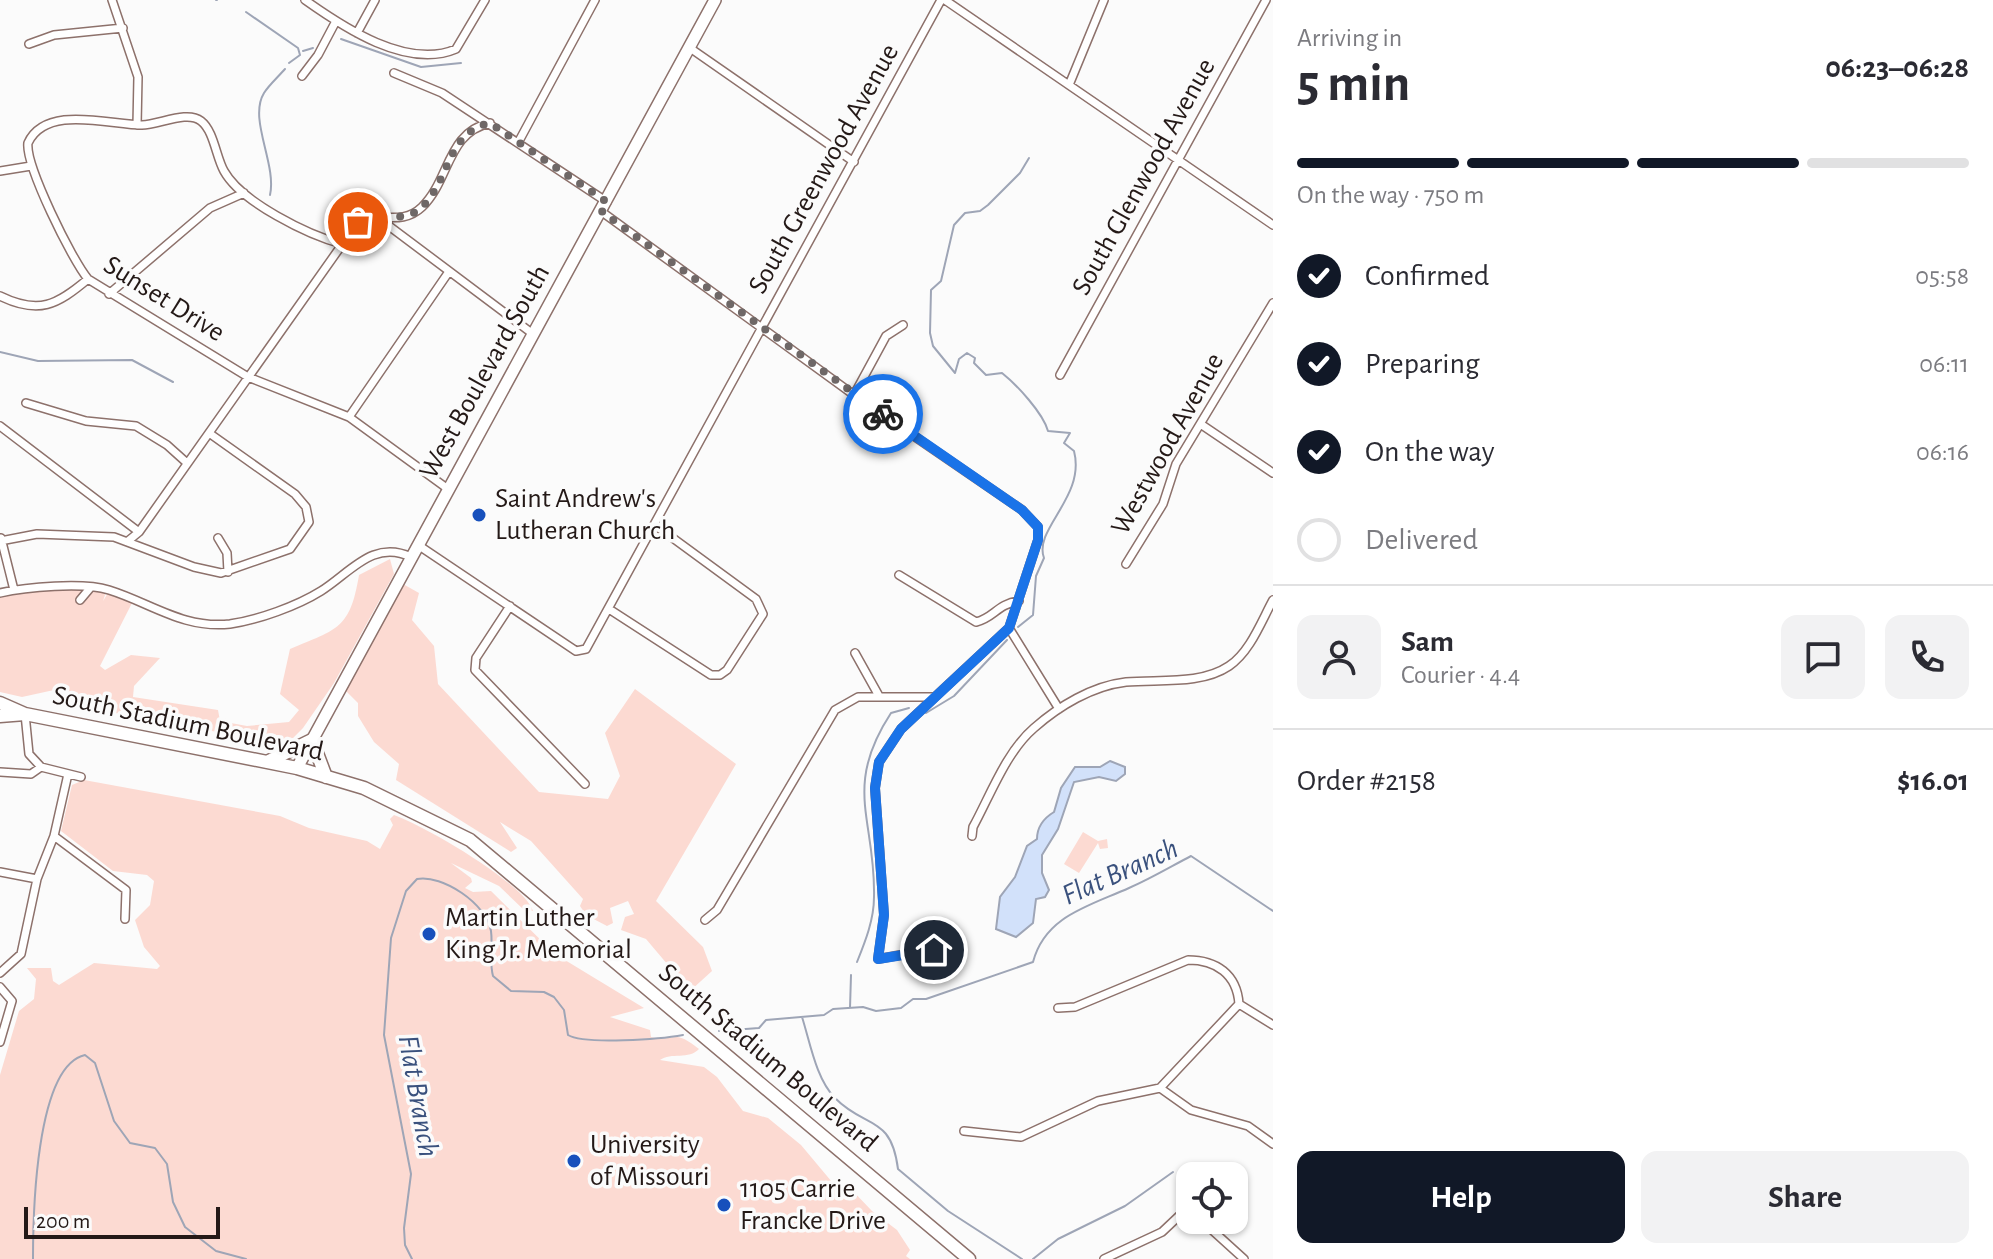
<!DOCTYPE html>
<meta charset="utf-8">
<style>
:root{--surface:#fff;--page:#f2f2f3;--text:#2b2b33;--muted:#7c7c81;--line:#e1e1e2;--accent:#111827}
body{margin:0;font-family:"Alegreya Sans",sans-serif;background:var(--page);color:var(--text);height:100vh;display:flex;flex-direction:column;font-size:30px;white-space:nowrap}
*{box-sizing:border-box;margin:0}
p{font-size:26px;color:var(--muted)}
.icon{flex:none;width:44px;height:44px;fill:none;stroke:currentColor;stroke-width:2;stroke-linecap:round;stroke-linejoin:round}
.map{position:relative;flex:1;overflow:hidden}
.sheet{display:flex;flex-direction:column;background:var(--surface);width:720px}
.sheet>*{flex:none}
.fabs{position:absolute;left:1176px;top:1162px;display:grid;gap:16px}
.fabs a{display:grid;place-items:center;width:72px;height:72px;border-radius:16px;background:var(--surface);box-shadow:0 2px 6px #0004;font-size:40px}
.scale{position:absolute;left:24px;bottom:20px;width:196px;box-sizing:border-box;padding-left:8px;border:4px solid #241917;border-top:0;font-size:22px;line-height:28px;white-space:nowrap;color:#241917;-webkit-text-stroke:6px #fbfbfb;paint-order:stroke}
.pin{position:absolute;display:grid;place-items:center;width:68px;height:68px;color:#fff;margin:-34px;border:4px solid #fff;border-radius:50%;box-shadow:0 2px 8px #0007}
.courier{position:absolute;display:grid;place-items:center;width:80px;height:80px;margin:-40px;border:6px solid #1a73e8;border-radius:50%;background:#fff;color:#222;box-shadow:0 2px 10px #0007}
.headline em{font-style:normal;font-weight:700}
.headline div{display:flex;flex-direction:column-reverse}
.headline{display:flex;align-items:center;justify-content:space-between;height:136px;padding:0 24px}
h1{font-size:52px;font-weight:700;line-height:60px}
.bar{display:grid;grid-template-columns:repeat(4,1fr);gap:12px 8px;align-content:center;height:96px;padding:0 24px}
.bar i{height:10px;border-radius:6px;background:var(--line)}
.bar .on{background:var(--accent)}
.bar p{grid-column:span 4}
.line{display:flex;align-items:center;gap:20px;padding:0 24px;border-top:2px solid var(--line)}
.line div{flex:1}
.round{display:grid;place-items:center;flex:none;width:84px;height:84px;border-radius:16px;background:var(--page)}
ol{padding:0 24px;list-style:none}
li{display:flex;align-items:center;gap:24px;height:88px}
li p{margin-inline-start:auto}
li .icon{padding:8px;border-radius:50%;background:var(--accent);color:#fff;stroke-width:4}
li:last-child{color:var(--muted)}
li i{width:44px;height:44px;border:4px solid var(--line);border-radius:50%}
.action{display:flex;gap:16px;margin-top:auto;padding:16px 24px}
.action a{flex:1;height:92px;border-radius:16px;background:var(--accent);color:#fff;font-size:32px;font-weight:700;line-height:92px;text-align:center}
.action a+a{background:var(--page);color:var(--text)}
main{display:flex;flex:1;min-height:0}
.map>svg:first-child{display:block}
.green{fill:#fcdad2}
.water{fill:#d2e1fa;stroke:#9ea5b6;stroke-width:2}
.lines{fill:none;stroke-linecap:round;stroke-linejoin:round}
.stream{stroke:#9ea5b6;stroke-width:2}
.street-casing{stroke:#8d716b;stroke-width:10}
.secondary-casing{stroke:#8d716b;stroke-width:14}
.primary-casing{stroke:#8d716b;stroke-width:15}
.street{stroke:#fff;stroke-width:7}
.secondary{stroke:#fff;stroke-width:11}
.primary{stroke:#fff;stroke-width:12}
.done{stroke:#6f6867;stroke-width:8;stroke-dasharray:0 14.4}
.route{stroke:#1a73e8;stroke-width:10}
.poi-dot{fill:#1750bc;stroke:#fbfbfb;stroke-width:3}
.labels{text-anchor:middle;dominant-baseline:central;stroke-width:7;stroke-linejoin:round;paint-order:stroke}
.street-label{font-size:28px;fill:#241917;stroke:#fbfbfb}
.poi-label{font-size:28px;fill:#241917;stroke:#fbfbfb;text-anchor:start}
.water-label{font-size:30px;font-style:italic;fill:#3a517d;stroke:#fbfbfb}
</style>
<main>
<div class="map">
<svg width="1273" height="1259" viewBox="0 0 1273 1259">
<rect width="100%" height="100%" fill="#fbfbfb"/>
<path class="green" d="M 390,559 L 394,574 L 334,683 L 303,728 L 293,738 L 276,743 L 94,709 L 71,703 L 54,690 L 22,697 L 0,692 L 0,593 L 19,589 L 107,589 L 103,601 L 108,593 L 132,603 L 100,666 L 105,670 L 131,655 L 160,658 L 134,686 L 133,697 L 218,710 L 220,721 L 247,726 L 289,722 L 299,710 L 280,694 L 290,649 C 338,629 350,629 359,575 Z
M 403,584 L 419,593 L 412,620 L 434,646 L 438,684 L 539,792 L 608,799 L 620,776 L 605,733 L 635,689 L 736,764 L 656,901 L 703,947 L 712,971 L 690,991 L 646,939 L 621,930 L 625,917 L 634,914 L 628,901 L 610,908 L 613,923 L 607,926 L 586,915 L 580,906 L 583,899 L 531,841 L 500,822 L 517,848 L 511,852 L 396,780 L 399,764 L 374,742 L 358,716 L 358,703 L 345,690 Z
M 84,780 L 280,816 L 309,828 L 367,841 L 380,849 L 393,825 L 390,819 L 394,815 C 423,825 524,883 533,911 L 524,910 L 499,886 L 451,863 L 471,878 L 472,882 L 465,888 L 473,892 L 491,891 L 555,954 L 644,1008 L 610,1017 L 650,1030 L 651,1037 C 675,1043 672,1027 699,1049 C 689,1060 671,1052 660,1060 L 704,1067 L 717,1077 L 743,1111 L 768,1118 L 801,1145 L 832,1182 L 851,1189 L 872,1211 L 897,1230 L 910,1250 L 906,1256 L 910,1259 L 0,1259 L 0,1075 L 19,1011 L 34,999 L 36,979 L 27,968 L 51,968 L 53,981 L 59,985 L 94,963 L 157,969 L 160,966 L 144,947 L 135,920 L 150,905 L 154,881 L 147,875 L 113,871 L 61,831 L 72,785 Z
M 1083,832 L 1098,841 L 1107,839 L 1108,848 L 1100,849 L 1098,843 L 1079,873 L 1064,864 Z"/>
<path class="water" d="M 1110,761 L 1125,767 L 1125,774 L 1116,781 L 1099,777 L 1074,782 L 1058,829 L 1042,855 L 1042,873 L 1049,890 L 1045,897 L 1036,899 L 1033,923 L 1016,937 L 996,929 L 1000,897 L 1015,877 L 1027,846 L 1037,839 C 1037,827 1044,818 1054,812 L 1061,788 L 1075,767 L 1100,767 Z"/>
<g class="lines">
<path class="stream" d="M 216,0 L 217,0
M 246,12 L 298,48 L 300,55 L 289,63
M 341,39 L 421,67 L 461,63
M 303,51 L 313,48
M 270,195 C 277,164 248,119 264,93 C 269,85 278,77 285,69
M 0,352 L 38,361 L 132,360 L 173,382
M 1018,627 L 1033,615 L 1036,576 L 1044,558 C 1033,529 1086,497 1074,451 L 1064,443 L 1070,433 L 1048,431 C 1043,413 1017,385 1002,373 L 986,375 L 974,363 L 975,358 L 967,353 L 959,359 L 955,373 L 933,346 L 930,333 L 931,290 L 941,281 L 954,225 L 965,213 L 980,211 L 988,205 L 1020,173 L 1029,158
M 926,713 L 954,696 L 1007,640
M 857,962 C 865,942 874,920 874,897 C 876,820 842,788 891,713 L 909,708
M 850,1008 L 851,975
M 802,1017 C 810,1042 816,1079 835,1098 C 865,1129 891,1114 898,1169 L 948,1211 L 1022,1259
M 719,1031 L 759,1028 L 766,1020 L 824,1015 L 833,1009 L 863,1007 L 876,1011 L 901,1008 L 913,999 L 926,999 L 1033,962 C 1045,916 1089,906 1129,888 C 1150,879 1170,867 1191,856 L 1273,911
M 33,1259 C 33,1218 35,1066 85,1055 L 95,1063 L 114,1121 L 130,1143 L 155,1148 L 167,1164 L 173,1202 L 185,1227 L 216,1251 L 246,1259
M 412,1259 L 405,1245 L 404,1228 L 411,1174 L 384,1035 L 391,938 L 406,891 L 417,879 C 442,874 487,904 491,931 C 493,946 489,961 493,976 L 511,991 L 544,992 L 554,997 L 564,1010 L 568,1035 C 584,1045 662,1039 683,1035
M 1033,1259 L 1058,1239 L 1125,1206 L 1173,1172"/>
<defs>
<path id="street" d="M 112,0 L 138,77 L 137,125
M 305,0 C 343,27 407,70 456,49 L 485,0
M 945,0 L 1273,225
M 357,33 L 375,0
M 29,44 L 54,35 L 123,28
M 690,48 L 854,162
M 394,73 L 442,93 L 607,202
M 302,76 L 318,55 L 336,21
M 1069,85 L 1104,0
M 519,141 L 595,0
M 0,171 L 31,166
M 602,212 L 854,395 L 1022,510 L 1038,527 L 1038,540 L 1009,628 L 935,697 L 858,697 L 835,710 L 717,910 L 705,920
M 381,220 L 533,334
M 342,244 C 308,235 241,202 224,171 C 216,157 214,131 201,121 C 187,110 159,125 142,125 C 110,125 46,104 28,143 C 25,165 72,260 88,279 L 248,377 L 349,417 L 448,489
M 109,294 L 210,208 L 244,193
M 0,296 C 39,315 57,305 88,279
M 1060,375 L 1266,0
M 854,395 L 886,336 L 903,325
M 26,403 L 86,421 L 136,426 L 167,445 L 187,463
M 349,417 L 448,273
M 1202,425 L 1273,473
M 0,426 L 139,532
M 1,538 L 14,590
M 218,538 L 227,553 L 228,572
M 0,541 L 37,534 L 114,537 L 194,567 L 221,573 L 290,549 L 309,522 L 306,507 L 295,494 L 209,433
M 128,541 L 139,532 L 358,222 C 376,209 400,228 422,207 C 450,180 447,132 490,123
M 418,545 L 576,651 L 586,649 L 941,0
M 1126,564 L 1163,504 L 1176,464 L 1273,303
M 899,575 L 976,622 C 994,618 997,604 1019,601
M 0,593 C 26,587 83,582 109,590 C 151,603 183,629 230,624 C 258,620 297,606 321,591 C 350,573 373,539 411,557
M 80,600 L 91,587
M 510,606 L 476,658 L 475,670 L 585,784
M 609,609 L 711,675 L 720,675 L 727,670 L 763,614 L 756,599 L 655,525
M 1009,628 L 1059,709
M 855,653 L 879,696
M 935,697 L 901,729 L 879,762 L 875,788 L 884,915 L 878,959 L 956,945
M 25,714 L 29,754 L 41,767
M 0,772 L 31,774 L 41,767 L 81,777
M 54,836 L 126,890 L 125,919
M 972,836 L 973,827 C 990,796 1006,752 1034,728 C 1059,706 1092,686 1126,682 C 1159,679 1201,685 1229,666 C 1250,652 1261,622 1273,600
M 0,872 L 37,879
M 0,973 L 21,954 L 37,879 L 54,836 L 68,774
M 0,987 L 12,1001 L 0,1042
M 1058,1008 L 1075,1007 L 1188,960 C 1216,960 1237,974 1239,1004 L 1273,1025
M 1160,1088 L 1191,1110 L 1248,1126 L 1273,1144
M 1160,1088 L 1239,1004
M 964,1131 L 1021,1137 L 1098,1101 L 1160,1088
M 1201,1220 L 1244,1259
M 1104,1259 L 1162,1232 L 1180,1215 L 1190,1212"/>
<path id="secondary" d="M 297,768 L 715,0"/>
<path id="primary" d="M 0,703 L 25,714
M 0,716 L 25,714 L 297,768 L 364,788 L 470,840 L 969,1259
M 267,762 L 312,740 L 326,777"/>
</defs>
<use href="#street" class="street-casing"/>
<use href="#secondary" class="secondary-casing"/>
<use href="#primary" class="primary-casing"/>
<use href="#street" class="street"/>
<use href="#secondary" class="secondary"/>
<use href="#primary" class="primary"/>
</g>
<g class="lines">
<path class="done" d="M 358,222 C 376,209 402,226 422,207 C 450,180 447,132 490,123 L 607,202 L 602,212 L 883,414"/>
<path class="route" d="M 883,414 L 1022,510 L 1038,527 L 1038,540 L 1009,628 L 901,729 L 879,762 L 875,788 L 884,915 L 878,959 L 934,950"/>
</g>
<g class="poi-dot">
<circle cx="479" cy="515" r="8"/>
<circle cx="429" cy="934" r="8"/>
<circle cx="574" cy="1161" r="8"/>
<circle cx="724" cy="1205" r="8"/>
</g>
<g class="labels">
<g class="street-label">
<text transform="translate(824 169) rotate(-61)">South Greenwood Avenue</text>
<text transform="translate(1144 177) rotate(-61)">South Glenwood Avenue</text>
<text transform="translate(164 299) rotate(32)">Sunset Drive</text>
<text transform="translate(485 372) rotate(-61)">West Boulevard South</text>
<text transform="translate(1168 444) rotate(-61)">Westwood Avenue</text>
<text transform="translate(188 724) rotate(12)">South Stadium Boulevard</text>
<text transform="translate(768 1058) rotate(40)">South Stadium Boulevard</text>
</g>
<g class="poi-label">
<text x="495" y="499">Saint Andrew's<tspan x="495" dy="32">Lutheran Church</tspan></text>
<text x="445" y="918">Martin Luther<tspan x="445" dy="32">King Jr. Memorial</tspan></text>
<text x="590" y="1145">University<tspan x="590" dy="32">of Missouri</tspan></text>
<text x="740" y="1189">1105 Carrie<tspan x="740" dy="32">Francke Drive</tspan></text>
</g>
<g class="water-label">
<text transform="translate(1120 872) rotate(-24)">Flat Branch</text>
<text transform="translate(418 1096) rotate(80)">Flat Branch</text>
</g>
</g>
</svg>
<div class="fabs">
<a><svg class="icon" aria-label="locate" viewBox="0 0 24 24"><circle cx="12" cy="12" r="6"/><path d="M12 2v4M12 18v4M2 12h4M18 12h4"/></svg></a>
</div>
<div class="scale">200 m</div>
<div class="pin" style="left:358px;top:222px;background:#ea580c"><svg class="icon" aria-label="bag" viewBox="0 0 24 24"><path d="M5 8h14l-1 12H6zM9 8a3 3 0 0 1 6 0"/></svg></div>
<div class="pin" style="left:934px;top:950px;background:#1f2937"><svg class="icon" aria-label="home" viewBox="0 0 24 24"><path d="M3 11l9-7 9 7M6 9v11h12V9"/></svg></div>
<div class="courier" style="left:883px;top:414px"><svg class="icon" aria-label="bike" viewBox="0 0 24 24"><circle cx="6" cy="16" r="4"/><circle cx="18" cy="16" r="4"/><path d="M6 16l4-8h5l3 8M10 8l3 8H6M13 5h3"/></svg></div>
</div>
<section class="sheet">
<div class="headline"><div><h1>5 min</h1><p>Arriving in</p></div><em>06:23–06:28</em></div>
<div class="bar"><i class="on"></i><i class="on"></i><i class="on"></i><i></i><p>On the way · 750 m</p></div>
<ol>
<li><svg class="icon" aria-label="check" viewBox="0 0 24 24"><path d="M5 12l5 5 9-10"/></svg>Confirmed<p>05:58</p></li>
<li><svg class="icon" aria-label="check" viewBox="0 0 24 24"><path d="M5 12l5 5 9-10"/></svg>Preparing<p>06:11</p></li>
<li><svg class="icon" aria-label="check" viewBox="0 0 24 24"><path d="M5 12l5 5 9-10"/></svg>On the way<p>06:16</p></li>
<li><i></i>Delivered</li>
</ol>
<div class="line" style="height:144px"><a class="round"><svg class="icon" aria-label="person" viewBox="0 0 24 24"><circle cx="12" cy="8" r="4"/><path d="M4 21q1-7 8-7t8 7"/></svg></a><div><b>Sam</b><p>Courier · 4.4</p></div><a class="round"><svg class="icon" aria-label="chat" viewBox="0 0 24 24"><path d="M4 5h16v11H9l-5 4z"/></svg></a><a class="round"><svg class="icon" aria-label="phone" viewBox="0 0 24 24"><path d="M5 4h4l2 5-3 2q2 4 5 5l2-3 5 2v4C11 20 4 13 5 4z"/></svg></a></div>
<div class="line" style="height:104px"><div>Order #2158</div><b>$16.01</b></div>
<div class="action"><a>Help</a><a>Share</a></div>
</section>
</main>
